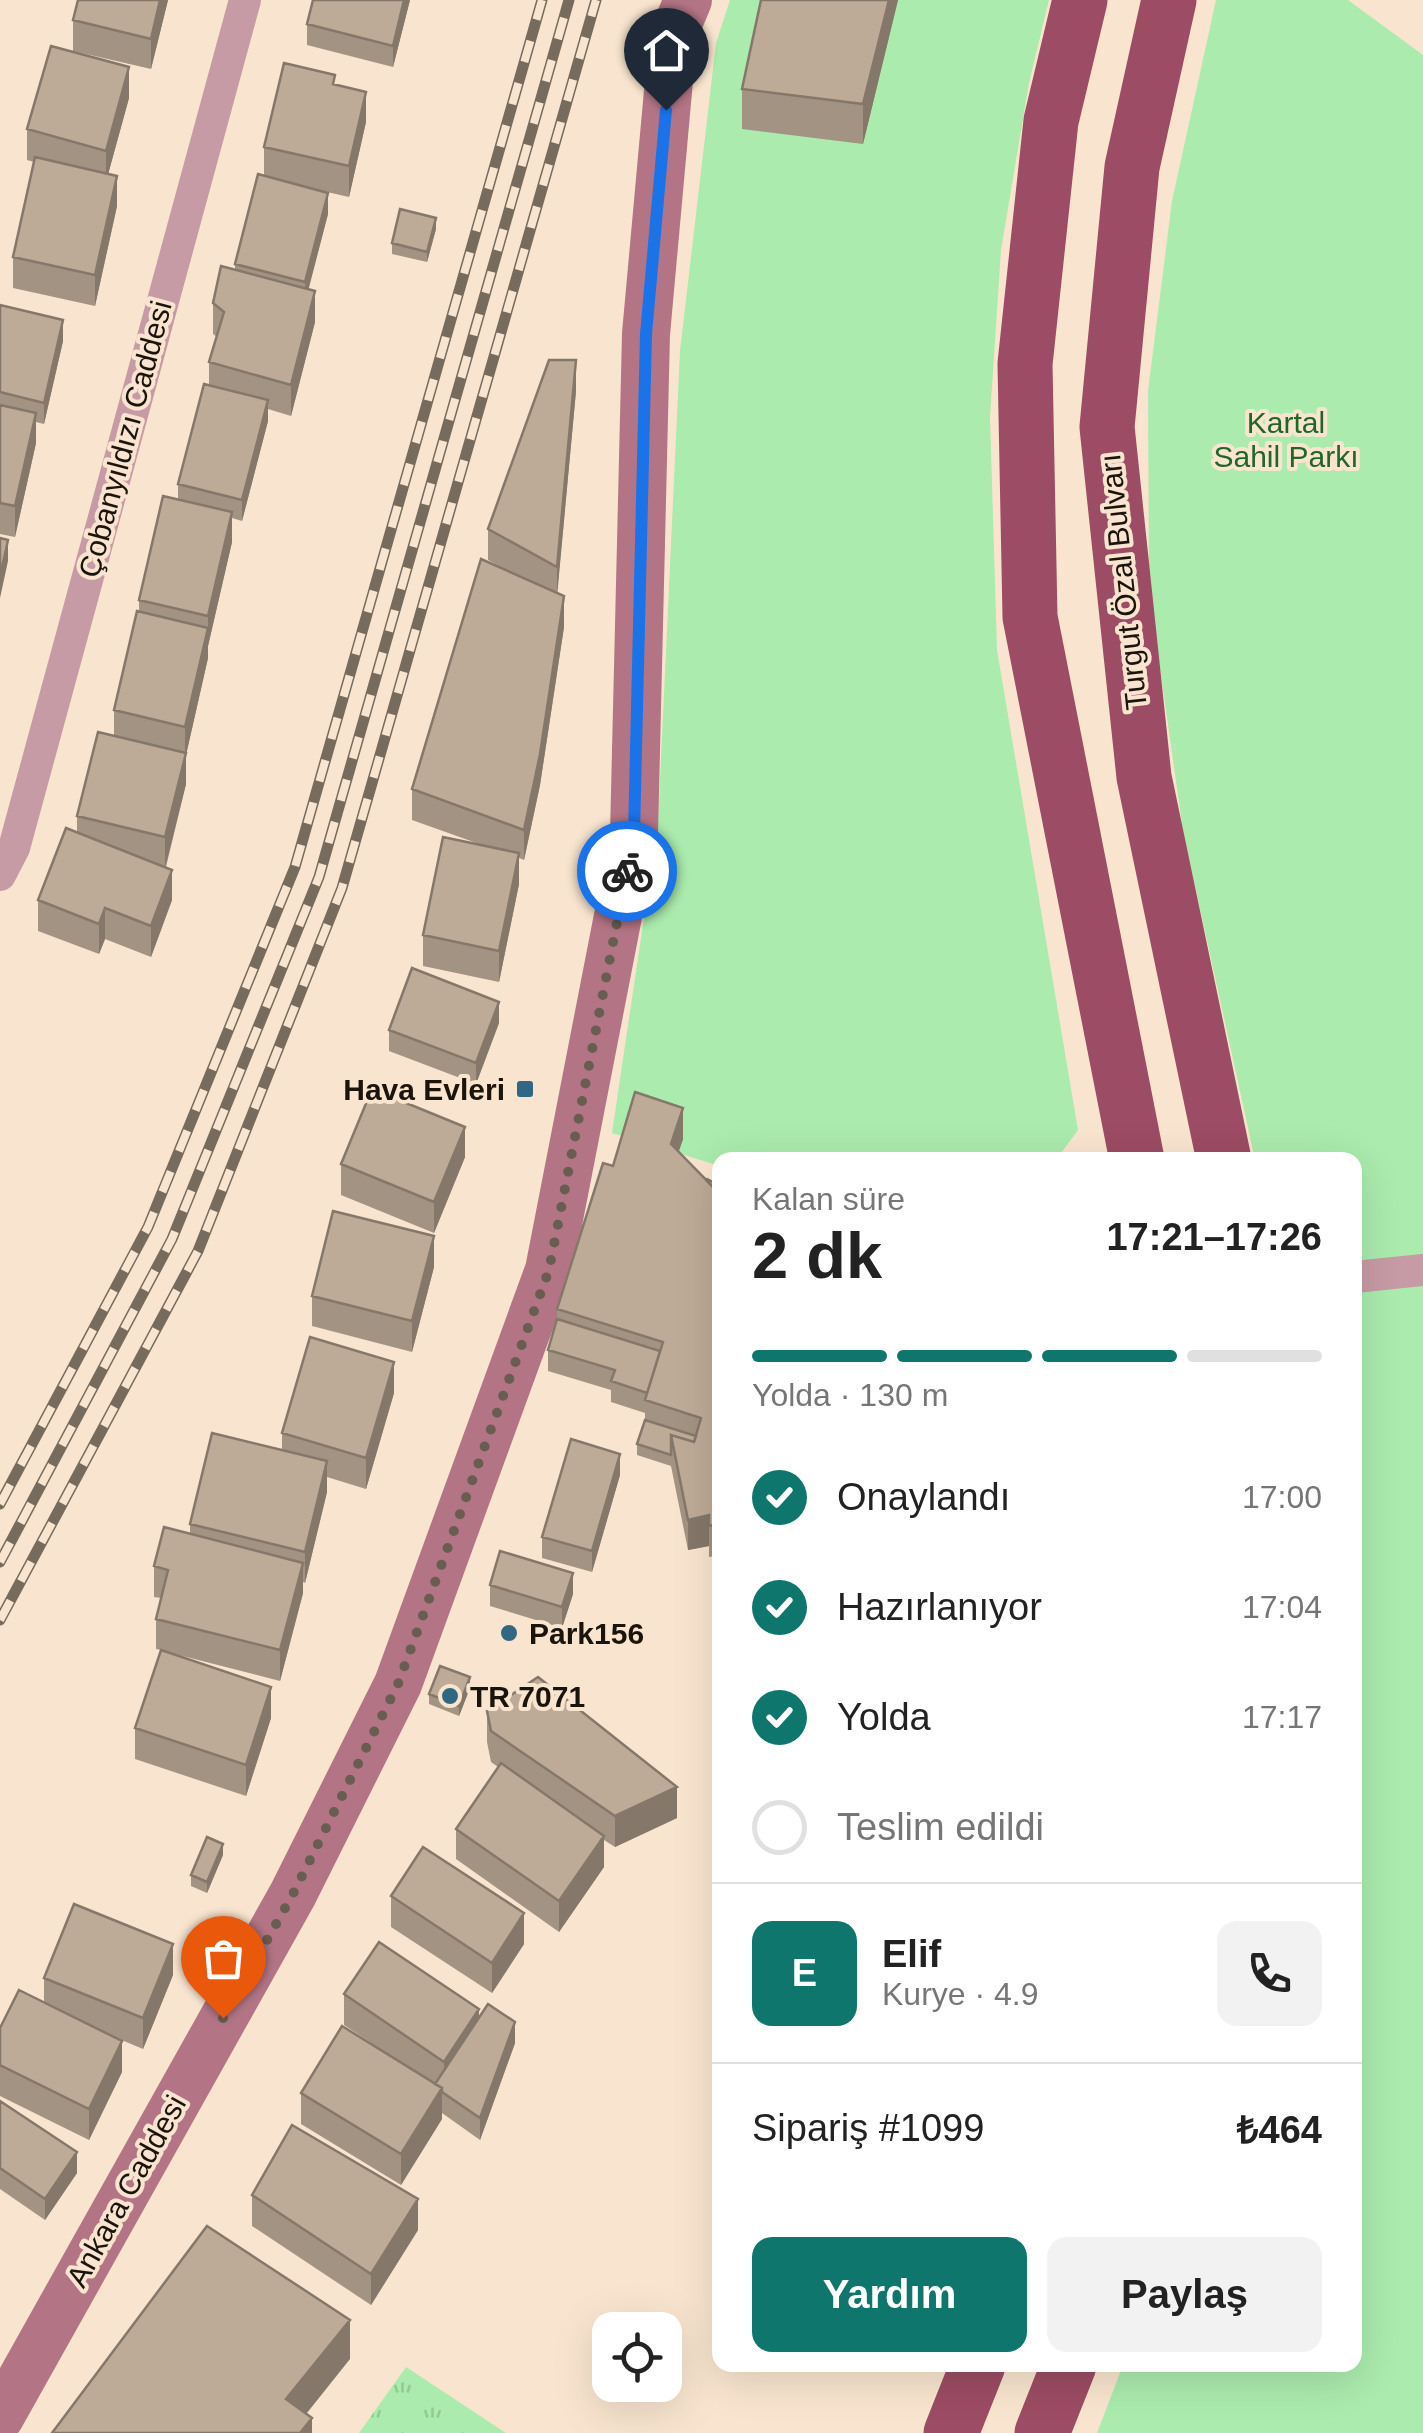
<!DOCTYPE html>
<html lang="tr">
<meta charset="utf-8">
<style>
:root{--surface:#fff;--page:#f2f2f2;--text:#222;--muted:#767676;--line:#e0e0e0;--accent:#0f766e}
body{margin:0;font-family:Helvetica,sans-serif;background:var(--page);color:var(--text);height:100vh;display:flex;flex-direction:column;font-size:38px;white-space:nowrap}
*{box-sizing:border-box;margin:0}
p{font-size:32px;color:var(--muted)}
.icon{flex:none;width:55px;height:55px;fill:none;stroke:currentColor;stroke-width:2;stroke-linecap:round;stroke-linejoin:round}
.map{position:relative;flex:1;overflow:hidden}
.sheet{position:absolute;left:712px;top:1152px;width:650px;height:1220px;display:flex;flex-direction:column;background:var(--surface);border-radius:20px;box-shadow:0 10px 40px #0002}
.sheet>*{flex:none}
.tools{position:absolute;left:592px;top:2312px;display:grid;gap:20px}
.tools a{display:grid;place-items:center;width:90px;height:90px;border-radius:20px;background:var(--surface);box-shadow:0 10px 40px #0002;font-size:50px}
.pin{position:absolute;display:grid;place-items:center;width:85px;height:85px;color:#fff;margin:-102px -42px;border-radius:50% 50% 50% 0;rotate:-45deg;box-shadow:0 0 10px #0007}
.pin .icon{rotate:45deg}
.courier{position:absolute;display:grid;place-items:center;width:100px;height:100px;margin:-50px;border:8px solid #1a73e8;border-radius:50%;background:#fff;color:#222;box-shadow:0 2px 12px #0007}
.overview em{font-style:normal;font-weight:700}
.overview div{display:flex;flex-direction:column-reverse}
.overview{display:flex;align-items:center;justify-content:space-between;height:170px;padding:0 40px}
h1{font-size:65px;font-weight:700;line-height:75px}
.bar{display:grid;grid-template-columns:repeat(4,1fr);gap:15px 10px;align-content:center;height:120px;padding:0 40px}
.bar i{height:12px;border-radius:8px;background:var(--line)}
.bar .selected{background:var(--accent)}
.bar p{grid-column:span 4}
.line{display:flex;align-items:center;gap:25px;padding:0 40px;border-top:2px solid var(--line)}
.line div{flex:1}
.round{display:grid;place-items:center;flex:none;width:105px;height:105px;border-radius:20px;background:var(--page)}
ol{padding:0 40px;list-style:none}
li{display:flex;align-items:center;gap:30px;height:110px}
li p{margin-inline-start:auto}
li .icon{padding:10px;border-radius:50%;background:var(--accent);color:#fff;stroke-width:4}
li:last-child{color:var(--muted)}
li i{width:55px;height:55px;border:5px solid var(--line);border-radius:50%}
.action{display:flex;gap:20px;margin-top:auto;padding:20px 40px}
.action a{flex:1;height:115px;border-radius:20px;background:var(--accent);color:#fff;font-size:40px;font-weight:700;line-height:115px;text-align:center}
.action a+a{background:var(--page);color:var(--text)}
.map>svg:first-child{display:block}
.grass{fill:url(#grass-tufts)}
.green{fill:#abebad}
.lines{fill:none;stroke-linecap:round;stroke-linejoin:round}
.minor{stroke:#c79ba6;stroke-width:32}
.secondary{stroke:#b37585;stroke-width:48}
.trunk{stroke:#9c4c64;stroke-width:55}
.rail-casing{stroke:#776b5d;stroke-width:11}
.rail{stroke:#f9e5cf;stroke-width:8;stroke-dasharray:22;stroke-linecap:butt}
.wall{fill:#a39382}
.shaded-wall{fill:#85786a}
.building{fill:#beab97;stroke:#85786a;stroke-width:2.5}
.done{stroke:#695d51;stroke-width:10;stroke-dasharray:0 18}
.route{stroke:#1a73e8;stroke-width:12}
.poi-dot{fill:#326783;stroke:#f9e5cf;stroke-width:4}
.labels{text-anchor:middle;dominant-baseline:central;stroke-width:8;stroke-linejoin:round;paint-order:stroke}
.park-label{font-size:30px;fill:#1e6728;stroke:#f9e5cf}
.street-label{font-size:30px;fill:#1b140d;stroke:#f9e5cf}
.poi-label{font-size:30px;font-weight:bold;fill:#1b140d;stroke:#f9e5cf;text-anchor:start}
</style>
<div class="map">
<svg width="1423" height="2433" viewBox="0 0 1423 2433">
<defs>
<pattern id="grass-tufts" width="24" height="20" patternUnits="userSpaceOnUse" patternTransform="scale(2.5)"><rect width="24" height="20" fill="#abebad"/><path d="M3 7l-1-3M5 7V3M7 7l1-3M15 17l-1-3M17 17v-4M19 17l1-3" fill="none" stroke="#93c994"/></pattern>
</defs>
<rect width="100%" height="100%" fill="#f9e5cf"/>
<path class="grass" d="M 406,2367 L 506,2433 L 359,2433 Z"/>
<path class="green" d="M 730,0 L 1049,0 L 1029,83 L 1001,250 L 990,417 L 997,650 L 1078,1130 L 1056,1160 L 720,1160 L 720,1166 L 612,1133 L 658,823 L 680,351 L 716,43 Z
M 1216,0 L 1348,0 L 1423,55 L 1423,2433 L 1097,2433 L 1123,2365 L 1355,2365 L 1355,1160 L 1255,1160 L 1183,831 L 1149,590 L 1148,391 L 1172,201 Z"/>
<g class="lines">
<path class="minor" d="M 0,875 L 14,848 L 245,0
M 1355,1277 L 1423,1270"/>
<path class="secondary" d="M 0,2417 L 293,1894 L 398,1684 L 549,1270 L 634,834 L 646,334 L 673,36 L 688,0"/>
<path class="trunk" d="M 1080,0 L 1051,121 L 1025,364 L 1030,617 L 1137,1160
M 1169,0 L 1132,167 L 1107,427 L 1144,777 L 1224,1160
M 951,2433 L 978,2365
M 1042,2433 L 1069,2365"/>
<defs>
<path id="rail" d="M 0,1504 L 148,1227 L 295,867 L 542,0
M 0,1562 L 172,1239 L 319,877 L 569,0
M 0,1620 L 198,1251 L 342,888 L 596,0"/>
</defs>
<use href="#rail" class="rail-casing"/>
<use href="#rail" class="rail"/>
</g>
<path class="wall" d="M 168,0 L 151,69 L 73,51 L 73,20 Z
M 410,0 L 393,67 L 307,45 L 307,24 Z
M 898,0 L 863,144 L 742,129 L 742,89 Z
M 335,84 L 366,122 L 349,197 L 305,187 L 328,214 L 308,289 L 315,322 L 291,416 L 268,409 L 268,421 L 242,521 L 232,518 L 232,542 L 208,646 L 208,658 L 186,755 L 186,784 L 166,867 L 172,900 L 151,957 L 105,939 L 99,954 L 38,931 L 38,900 L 77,832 L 77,816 L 114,735 L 114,710 L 139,611 L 139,600 L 178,500 L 178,484 L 209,385 L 209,362 L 217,337 L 213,334 L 213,303 L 235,270 L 235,264 L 264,176 L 264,147 Z
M 129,98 L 108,174 L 117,206 L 95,306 L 13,288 L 13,257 L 34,162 L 27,160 L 27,129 Z
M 436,229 L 427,262 L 392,254 L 392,243 Z
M 0,305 L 63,341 L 44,424 L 36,422 L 36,443 L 15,537 L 0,534 Z
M 576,391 L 557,593 L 564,627 L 540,785 L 524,860 L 519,858 L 519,884 L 499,982 L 423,966 L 423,935 L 482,845 L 412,820 L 412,789 L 510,572 L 488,560 L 488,529 Z
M 499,1023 L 476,1084 L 389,1051 L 389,1030 Z
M 683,1139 L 678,1152 L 706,1180 L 720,1186 L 720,1555 L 709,1557 L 709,1546 L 688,1550 L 671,1466 L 637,1455 L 637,1444 L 645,1420 L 645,1413 L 611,1402 L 611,1390 L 548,1371 L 548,1350 L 557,1319 L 557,1309 L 613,1166 Z
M 465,1157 L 434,1233 L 341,1195 L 341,1164 Z
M 434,1267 L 412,1352 L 312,1326 L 312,1296 Z
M 394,1393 L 366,1489 L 327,1477 L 327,1492 L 305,1583 L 303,1582 L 303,1593 L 280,1681 L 163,1651 L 271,1718 L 246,1796 L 135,1759 L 135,1728 L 161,1650 L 156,1649 L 156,1619 L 161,1598 L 154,1597 L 154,1566 L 190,1534 L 190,1524 L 282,1450 L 282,1433 Z
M 620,1475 L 592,1572 L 542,1558 L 542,1537 Z
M 490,1585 L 573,1594 L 562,1628 L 490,1606 Z
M 470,1688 L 459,1716 L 429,1704 L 429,1694 Z
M 487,1711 L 677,1818 L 615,1847 L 604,1840 L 604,1867 L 559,1932 L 456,1859 L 456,1829 L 498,1767 L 491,1762 L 487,1742 Z
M 223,1855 L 207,1893 L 191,1886 L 191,1875 Z
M 391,1896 L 524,1944 L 492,1993 L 391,1927 Z
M 173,1975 L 143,2049 L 112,2036 L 122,2072 L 89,2140 L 0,2096 L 0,2028 L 44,2002 L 44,1978 Z
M 344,1994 L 479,2017 L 515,2043 L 480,2140 L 442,2113 L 442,2119 L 401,2185 L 301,2124 L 301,2093 L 394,2058 L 344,2025 Z
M 0,2101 L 77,2173 L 45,2220 L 0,2189 Z
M 252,2195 L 418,2230 L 371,2305 L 252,2226 Z"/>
<path class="shaded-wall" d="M 160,0 L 168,0 L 151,69 L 151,39 Z
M 404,0 L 410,0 L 393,67 L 393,46 Z
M 889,0 L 898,0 L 863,144 L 863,104 Z
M 129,67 L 129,98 L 106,182 L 106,151 Z
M 366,92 L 366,122 L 349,197 L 349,166 Z
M 117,176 L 117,206 L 95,306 L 95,275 Z
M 328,193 L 328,214 L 305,303 L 305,282 Z
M 436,218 L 436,229 L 427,262 L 427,252 Z
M 315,291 L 315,322 L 291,416 L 291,385 Z
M 63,320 L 63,341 L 44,424 L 44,403 Z
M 576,360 L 576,391 L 557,597 L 557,567 Z
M 268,400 L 268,421 L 242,521 L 242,500 Z
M 36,413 L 36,443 L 15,537 L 15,506 Z
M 232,512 L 232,542 L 208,646 L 208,658 L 186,755 L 186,784 L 165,868 L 165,837 L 185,755 L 185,727 L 208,628 L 208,616 Z
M 8,540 L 8,561 L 0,598 L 0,577 Z
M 564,596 L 564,627 L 540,785 L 524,860 L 524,830 Z
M 519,853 L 519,884 L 499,982 L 499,951 Z
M 172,870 L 172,900 L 151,957 L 151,926 Z
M 105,908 L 105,939 L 99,954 L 99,924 Z
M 499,1002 L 499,1023 L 476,1084 L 476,1063 Z
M 683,1108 L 683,1139 L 671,1175 L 671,1144 Z
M 465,1127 L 465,1157 L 434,1233 L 434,1202 Z
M 434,1236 L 434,1267 L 412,1352 L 412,1321 Z
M 394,1362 L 394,1393 L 366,1489 L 366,1458 Z
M 620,1454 L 620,1475 L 592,1572 L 592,1551 Z
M 327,1461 L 327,1492 L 305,1583 L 305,1552 Z
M 709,1515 L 709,1546 L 688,1550 L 688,1520 Z
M 303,1563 L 303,1593 L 280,1681 L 280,1650 Z
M 573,1573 L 573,1594 L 562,1628 L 562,1607 Z
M 470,1677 L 470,1688 L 459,1716 L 459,1706 Z
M 271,1687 L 271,1718 L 246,1796 L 246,1765 Z
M 677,1787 L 677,1818 L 615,1847 L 615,1816 Z
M 604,1836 L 604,1867 L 559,1932 L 559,1901 Z
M 223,1844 L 223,1855 L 207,1893 L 207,1882 Z
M 524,1913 L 524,1944 L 492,1993 L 492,1963 Z
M 173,1944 L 173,1975 L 143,2049 L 143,2018 Z
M 479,2009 L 479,2040 L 444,2092 L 444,2062 Z
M 515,2022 L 515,2043 L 480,2140 L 480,2118 Z
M 122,2041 L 122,2072 L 89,2140 L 89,2109 Z
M 442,2088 L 442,2119 L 401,2185 L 401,2154 Z
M 77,2152 L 77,2173 L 45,2220 L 45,2199 Z
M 418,2199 L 418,2230 L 371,2305 L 371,2274 Z
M 350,2320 L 350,2359 L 291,2433 L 286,2399 Z
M 312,2418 L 312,2433 L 300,2433 Z"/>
<path class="building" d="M 78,0 L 160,0 L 151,39 L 73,20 Z
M 313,0 L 404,0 L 393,46 L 307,24 Z
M 761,0 L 889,0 L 863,104 L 742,89 Z
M 51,46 L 129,67 L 106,151 L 27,129 Z
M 284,63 L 335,75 L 333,84 L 366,92 L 349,166 L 264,147 Z
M 35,157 L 117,176 L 95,275 L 13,257 Z
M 258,174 L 328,193 L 305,282 L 235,264 Z
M 400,209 L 436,218 L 427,252 L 392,243 Z
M 221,266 L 315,291 L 291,385 L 209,362 L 224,312 L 213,303 Z
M 0,305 L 63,320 L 44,403 L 0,392 Z
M 549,360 L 576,360 L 557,567 L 488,529 Z
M 204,384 L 268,400 L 242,500 L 178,484 Z
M 0,405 L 36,413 L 15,506 L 0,503 Z
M 163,496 L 232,512 L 208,616 L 139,600 Z
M 0,538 L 8,540 L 0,577 Z
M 481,559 L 564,596 L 540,754 L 524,830 L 412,789 Z
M 137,611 L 208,628 L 185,727 L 114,710 Z
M 98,732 L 186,753 L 165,837 L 77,816 Z
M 66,828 L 172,870 L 151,926 L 105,908 L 99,924 L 38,900 Z
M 443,837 L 519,853 L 499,951 L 423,935 Z
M 412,968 L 499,1002 L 476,1063 L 389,1030 Z
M 372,1089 L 465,1127 L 434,1202 L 341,1164 Z
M 635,1092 L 683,1108 L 671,1144 L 715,1189 L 720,1202 L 720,1524 L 709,1526 L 709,1515 L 688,1520 L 671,1435 L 694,1442 L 701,1418 L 645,1400 L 663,1342 L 557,1309 L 603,1163 L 613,1166 Z
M 707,1179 L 720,1186 L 720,1202 L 715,1189 L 706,1180 Z
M 333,1211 L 434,1236 L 412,1321 L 312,1296 Z
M 557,1319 L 660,1351 L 647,1393 L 611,1381 L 615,1370 L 548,1350 Z
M 310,1337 L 394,1362 L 366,1458 L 282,1433 Z
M 645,1420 L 696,1436 L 694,1442 L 671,1435 L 671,1455 L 637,1444 Z
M 212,1433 L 327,1461 L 305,1552 L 190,1524 Z
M 571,1439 L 620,1454 L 592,1551 L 542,1537 Z
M 164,1527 L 303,1563 L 280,1650 L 156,1619 L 168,1570 L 154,1566 Z
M 500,1551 L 573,1573 L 562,1607 L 490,1585 Z
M 161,1650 L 271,1687 L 246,1765 L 135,1728 Z
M 440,1666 L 470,1677 L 459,1706 L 429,1694 Z
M 538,1677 L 677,1787 L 615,1816 L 491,1731 L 487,1711 Z
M 501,1763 L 604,1836 L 559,1901 L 456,1829 Z
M 207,1837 L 223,1844 L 207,1882 L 191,1875 Z
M 423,1847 L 524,1913 L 492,1963 L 391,1896 Z
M 74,1904 L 173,1944 L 143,2018 L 44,1978 Z
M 379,1942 L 479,2009 L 444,2062 L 344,1994 Z
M 19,1990 L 122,2041 L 89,2109 L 0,2065 L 0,2028 Z
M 488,2004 L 515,2022 L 480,2118 L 442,2092 L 442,2088 L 435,2084 Z
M 342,2026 L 442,2088 L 401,2154 L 301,2093 Z
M 0,2101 L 77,2152 L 45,2199 L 0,2168 Z
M 292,2125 L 418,2199 L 371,2274 L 252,2195 Z
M 207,2226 L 350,2320 L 286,2399 L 312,2418 L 300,2433 L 52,2433 Z"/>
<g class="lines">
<path class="done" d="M 223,2018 L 293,1894 L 398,1684 L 549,1270 L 627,871"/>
<path class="route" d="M 627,871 L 634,834 L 646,334 L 666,110"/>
</g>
<g class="poi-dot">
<rect x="515" y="1079" width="20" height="20" rx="5"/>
<circle cx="509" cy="1633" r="10"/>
<circle cx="450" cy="1696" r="10"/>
</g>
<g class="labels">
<g class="park-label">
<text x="1286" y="422">Kartal<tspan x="1286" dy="34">Sahil Parkı</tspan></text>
</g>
<g class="street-label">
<text transform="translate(125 439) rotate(-75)">Çobanyıldızı Caddesi</text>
<text transform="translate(1123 582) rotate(-96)">Turgut Özal Bulvarı</text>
<text transform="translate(126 2191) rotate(-61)">Ankara Caddesi</text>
</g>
<g class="poi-label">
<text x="505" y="1089" text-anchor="end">Hava Evleri</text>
<text x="529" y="1633">Park156</text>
<text x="470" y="1696">TR 7071</text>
</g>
</g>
</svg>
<div class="tools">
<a><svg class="icon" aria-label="locate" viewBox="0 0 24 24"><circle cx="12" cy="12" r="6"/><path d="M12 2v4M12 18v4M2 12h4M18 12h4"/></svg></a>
</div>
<div class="pin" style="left:223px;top:2018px;background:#ea580c"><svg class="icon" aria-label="bag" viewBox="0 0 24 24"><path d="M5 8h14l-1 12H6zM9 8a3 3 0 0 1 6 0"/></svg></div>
<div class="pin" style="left:666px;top:110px;background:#1f2937"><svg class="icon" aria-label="home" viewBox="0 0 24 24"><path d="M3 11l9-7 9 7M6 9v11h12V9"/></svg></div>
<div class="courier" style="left:627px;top:871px"><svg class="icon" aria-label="bike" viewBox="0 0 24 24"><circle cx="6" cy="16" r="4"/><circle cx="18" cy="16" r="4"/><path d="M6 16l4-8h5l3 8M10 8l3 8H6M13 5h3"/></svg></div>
<section class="sheet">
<div class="overview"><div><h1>2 dk</h1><p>Kalan süre</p></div><em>17:21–17:26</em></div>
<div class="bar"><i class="selected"></i><i class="selected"></i><i class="selected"></i><i></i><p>Yolda · 130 m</p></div>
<ol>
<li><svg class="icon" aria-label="check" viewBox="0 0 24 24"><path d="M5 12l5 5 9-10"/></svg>Onaylandı<p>17:00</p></li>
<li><svg class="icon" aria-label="check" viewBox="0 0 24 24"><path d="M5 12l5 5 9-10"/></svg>Hazırlanıyor<p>17:04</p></li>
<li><svg class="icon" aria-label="check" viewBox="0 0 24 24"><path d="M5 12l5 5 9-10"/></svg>Yolda<p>17:17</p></li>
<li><i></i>Teslim edildi</li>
</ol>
<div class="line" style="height:180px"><b class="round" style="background:var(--accent);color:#fff">E</b><div><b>Elif</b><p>Kurye · 4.9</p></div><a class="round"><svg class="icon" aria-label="phone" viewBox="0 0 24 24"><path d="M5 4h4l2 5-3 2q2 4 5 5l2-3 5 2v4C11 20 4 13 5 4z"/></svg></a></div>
<div class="line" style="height:130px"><div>Sipariş #1099</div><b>₺464</b></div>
<div class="action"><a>Yardım</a><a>Paylaş</a></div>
</section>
</div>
